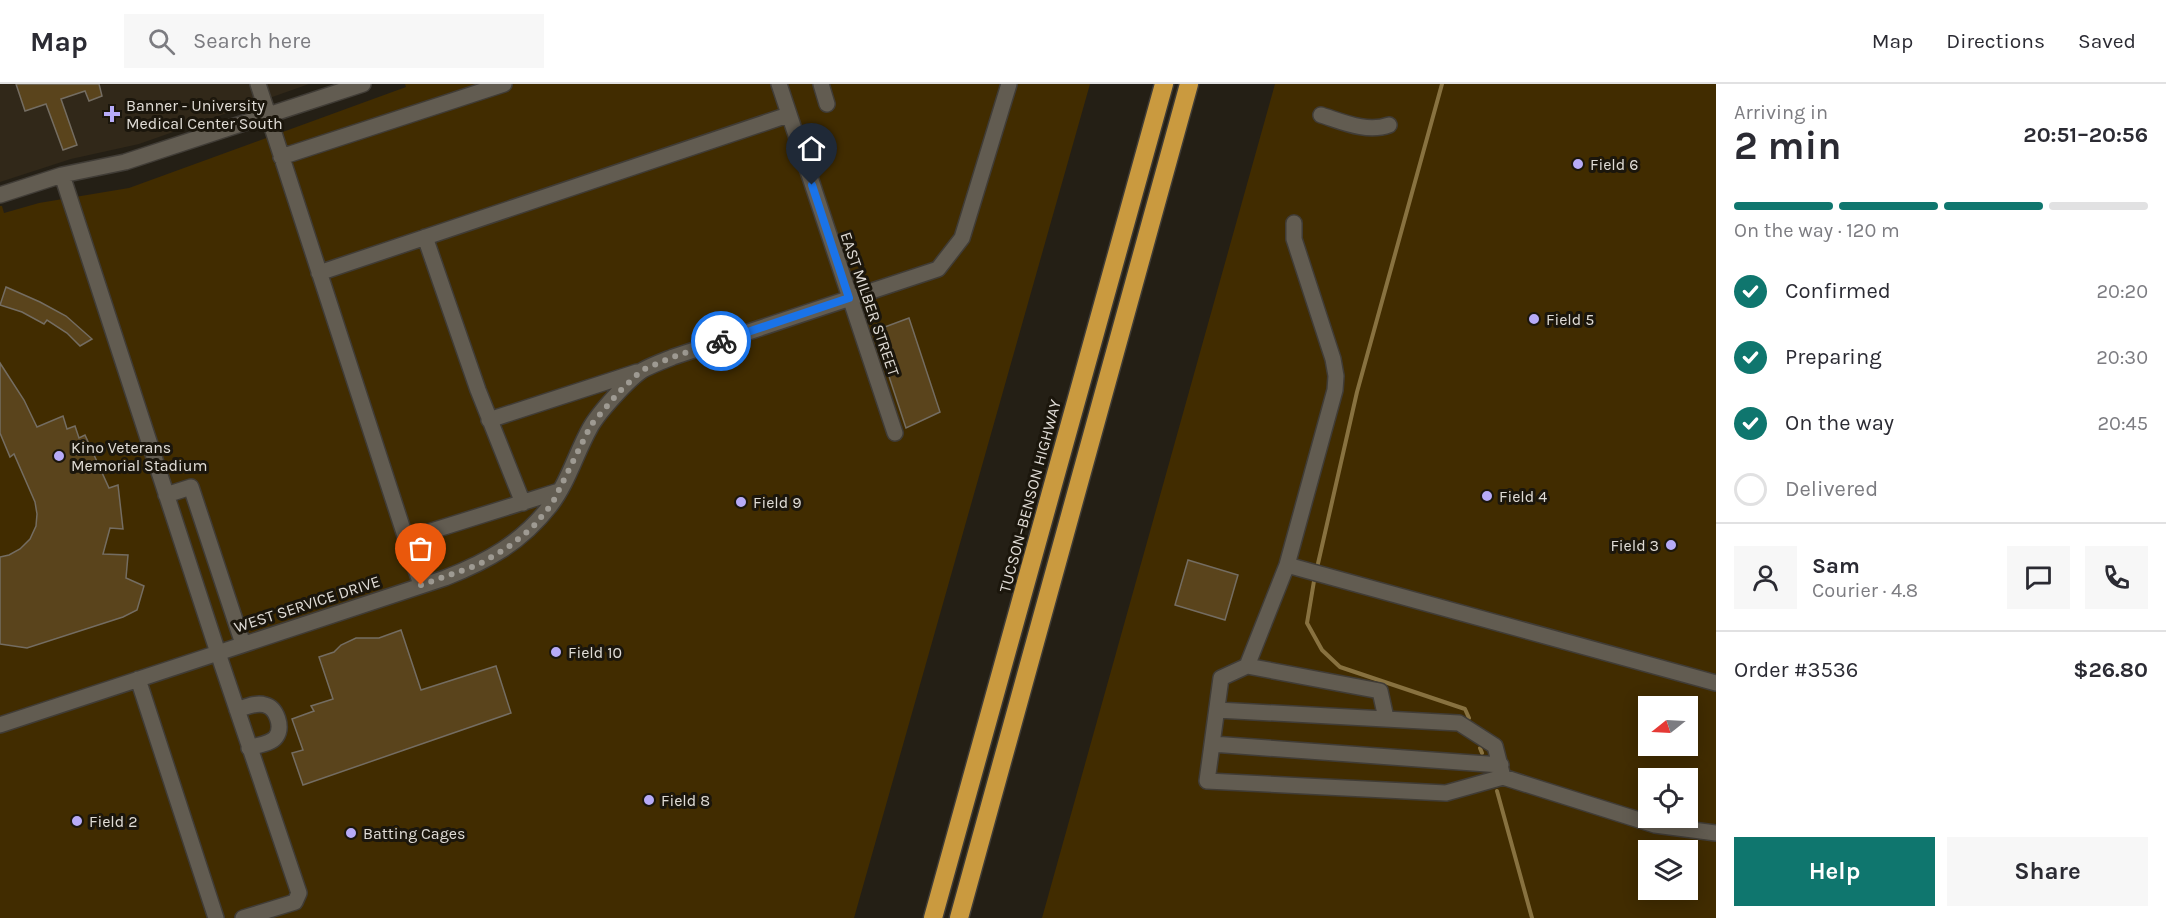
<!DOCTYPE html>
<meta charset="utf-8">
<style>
:root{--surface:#fff;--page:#f7f7f7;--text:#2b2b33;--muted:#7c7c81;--line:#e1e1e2;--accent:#0f766e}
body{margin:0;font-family:Karla,sans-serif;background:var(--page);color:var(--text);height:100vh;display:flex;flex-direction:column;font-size:22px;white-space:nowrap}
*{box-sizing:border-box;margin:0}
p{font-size:20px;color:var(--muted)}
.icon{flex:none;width:33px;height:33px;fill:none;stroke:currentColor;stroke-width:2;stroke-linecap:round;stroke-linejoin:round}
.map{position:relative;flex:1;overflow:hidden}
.details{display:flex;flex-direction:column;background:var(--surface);width:450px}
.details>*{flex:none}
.needle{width:39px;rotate:252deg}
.tools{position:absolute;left:1638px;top:612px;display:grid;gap:12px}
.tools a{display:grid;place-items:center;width:60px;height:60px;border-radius:0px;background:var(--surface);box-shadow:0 3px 15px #0003;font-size:30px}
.pin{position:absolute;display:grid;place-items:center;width:51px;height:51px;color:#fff;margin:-62px -26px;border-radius:50% 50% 50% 0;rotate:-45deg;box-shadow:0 0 6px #0007}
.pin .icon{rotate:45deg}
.courier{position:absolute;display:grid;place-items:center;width:60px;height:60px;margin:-30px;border:4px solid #1a73e8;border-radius:50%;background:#fff;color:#222;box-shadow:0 2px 8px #0007}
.head em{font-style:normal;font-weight:700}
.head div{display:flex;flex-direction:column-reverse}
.head{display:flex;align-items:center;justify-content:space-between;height:102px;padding:0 18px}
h1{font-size:39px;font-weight:700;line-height:45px}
.bar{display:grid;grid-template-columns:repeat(4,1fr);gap:9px 6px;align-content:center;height:72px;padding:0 18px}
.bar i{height:8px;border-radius:4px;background:var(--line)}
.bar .selected{background:var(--accent)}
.bar p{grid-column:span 4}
.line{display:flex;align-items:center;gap:15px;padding:0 18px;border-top:2px solid var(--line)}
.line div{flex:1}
.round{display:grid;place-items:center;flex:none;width:63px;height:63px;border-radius:0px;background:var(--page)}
ol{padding:0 18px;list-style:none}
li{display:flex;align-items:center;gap:18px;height:66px}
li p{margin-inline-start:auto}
li .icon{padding:6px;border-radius:50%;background:var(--accent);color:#fff;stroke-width:4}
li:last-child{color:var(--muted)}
li i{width:33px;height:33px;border:3px solid var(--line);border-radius:50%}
.button{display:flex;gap:12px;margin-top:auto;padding:12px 18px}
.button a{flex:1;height:69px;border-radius:0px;background:var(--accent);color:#fff;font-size:24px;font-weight:700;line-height:69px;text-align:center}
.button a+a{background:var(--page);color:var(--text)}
header{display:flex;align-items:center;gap:36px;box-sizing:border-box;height:84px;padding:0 30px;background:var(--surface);border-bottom:2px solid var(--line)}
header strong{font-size:28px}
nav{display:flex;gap:33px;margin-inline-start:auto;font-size:21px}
.search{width:420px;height:54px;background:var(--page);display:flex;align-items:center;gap:15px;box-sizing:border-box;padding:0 21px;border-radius:0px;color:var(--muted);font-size:22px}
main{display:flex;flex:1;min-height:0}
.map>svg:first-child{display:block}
.built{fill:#312819}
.green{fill:#412c00;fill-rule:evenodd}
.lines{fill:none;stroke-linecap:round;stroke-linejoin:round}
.stream{stroke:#887240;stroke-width:4}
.building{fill:#5a441c;stroke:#746d62;stroke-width:1.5}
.minor-casing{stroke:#403c36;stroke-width:18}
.highway-casing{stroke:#403c36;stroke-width:21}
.minor{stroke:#625c51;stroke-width:15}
.highway{stroke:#ca9a3f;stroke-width:18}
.done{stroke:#9e9a92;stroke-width:6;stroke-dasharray:0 10.8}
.route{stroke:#1a73e8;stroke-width:8}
.poi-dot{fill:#b7abf8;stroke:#1b160c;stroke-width:2}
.labels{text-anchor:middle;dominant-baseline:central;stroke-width:6;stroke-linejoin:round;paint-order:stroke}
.poi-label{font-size:16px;fill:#e0dcd6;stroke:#1b160c;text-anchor:start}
.street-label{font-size:16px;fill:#e0dcd6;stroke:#1b160c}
</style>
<header>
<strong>Map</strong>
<div class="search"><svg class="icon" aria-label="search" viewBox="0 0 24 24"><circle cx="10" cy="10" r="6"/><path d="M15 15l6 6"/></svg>Search here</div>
<nav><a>Map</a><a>Directions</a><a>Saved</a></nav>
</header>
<main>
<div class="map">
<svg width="1716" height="834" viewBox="0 0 1716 834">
<rect width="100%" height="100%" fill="#241f15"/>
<path class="built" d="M 0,0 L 309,0 L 139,60 L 71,75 L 0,98 Z"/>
<path class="green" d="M 405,0 L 1090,0 L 854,834 L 0,834 L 0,122 L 2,122 L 4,129 L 39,119 L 129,104 L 406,3 Z
M 1275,0 L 1716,0 L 1716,834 L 1042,834 ZM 1648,622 L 1688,622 L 1688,662 L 1648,662 ZM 1648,694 L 1688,694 L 1688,734 L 1648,734 ZM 1648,766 L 1688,766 L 1688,806 L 1648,806 Z"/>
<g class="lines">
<path class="stream" d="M 1317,484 L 1357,308 L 1442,0
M 1315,491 L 1307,539 L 1322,566 L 1340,583 L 1465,625 L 1469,634
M 1480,664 L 1482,669
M 1497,707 L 1532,834"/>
</g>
<path class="building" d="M 16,0 L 99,0 L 102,12 L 89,17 L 85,7 L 61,15 L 77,61 L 63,66 L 46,20 L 25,27 Z
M 6,203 L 40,218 L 66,232 L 92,255 L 80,262 L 67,249 L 47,236 L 44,240 L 22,228 L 0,221 Z
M 909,234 L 940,328 L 906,344 L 874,247 Z
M 0,279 L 24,316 L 37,343 L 63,332 L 67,345 L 75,342 L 79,354 L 85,351 L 109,404 L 118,401 L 123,445 L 110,444 L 103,470 L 128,471 L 126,494 L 144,502 L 137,526 L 123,533 L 27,564 L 0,560 L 0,473 L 9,471 L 20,465 L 30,455 L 36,442 L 37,430 L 35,418 L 14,370 L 10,373 L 0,349 Z
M 1188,476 L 1238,491 L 1225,536 L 1175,521 Z
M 401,546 L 421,606 L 496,582 L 511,629 L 303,701 L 292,669 L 303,666 L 292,635 L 314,627 L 311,622 L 333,615 L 319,573 L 334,568 L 341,561 L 356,554 L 379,554 Z"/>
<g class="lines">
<defs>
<path id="minor" d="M 258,0 L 421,501
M 779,0 L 895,349
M 821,0 L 827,20
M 1321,31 C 1343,38 1367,49 1389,41
M 281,73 L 504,0
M 62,91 L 222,581 L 299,809 L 295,818 L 243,834
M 0,111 L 62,91 L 125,78 L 363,0
M 1294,139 L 1294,155 L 1333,275 L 1336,292 L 1335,306 L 1287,481 L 1716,599
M 425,153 L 478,306 L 523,419
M 319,189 L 788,31
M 489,336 L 637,288
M 166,411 L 191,403 L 243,560
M 406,455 L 559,407
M 1287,481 L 1247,582 L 1221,594 L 1207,697 L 1446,709 L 1503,693 L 1655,741 L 1716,749
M 1247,582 L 1380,607 L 1386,634
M 138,595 L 216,834
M 237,626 C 246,623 256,618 265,621 C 277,624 283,643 276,653 C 271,660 257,661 249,664
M 1217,626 L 1459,639 L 1495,662 L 1503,693
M 0,641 L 445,494 C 488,477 521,459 550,422 C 568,399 576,369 590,344 C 598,329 629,295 643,286 C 652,281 663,277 673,273 L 938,185 L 962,154 L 1009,0
M 1212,660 L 1501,681"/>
<path id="highway" d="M 933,834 L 1164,0
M 959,834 L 1189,0"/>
</defs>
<use href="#minor" class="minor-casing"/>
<use href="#highway" class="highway-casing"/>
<use href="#minor" class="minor"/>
<use href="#highway" class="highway"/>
</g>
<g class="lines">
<path class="done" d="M 421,501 L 478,481 L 507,464 L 532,444 L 552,420 L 591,341 L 618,309 L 642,286 L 673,273 L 721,257"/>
<path class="route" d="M 721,257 L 849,214 L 812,101"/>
</g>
<g class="poi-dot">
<path d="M109 21h6v6h6v6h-6v6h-6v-6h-6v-6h6z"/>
<circle cx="1578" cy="80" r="6"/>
<circle cx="1534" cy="235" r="6"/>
<circle cx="59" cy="372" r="6"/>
<circle cx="1487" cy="412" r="6"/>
<circle cx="741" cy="418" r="6"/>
<circle cx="1671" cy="461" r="6"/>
<circle cx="556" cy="568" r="6"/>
<circle cx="649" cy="716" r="6"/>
<circle cx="77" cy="737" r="6"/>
<circle cx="351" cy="749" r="6"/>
</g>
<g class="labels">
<g class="poi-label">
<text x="126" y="21">Banner - University<tspan x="126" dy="18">Medical Center South</tspan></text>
<text x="1590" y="80">Field 6</text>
<text x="1546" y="235">Field 5</text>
<text x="71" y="363">Kino Veterans<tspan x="71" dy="18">Memorial Stadium</tspan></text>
<text x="1499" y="412">Field 4</text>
<text x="753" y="418">Field 9</text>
<text x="1659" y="461" text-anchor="end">Field 3</text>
<text x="568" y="568">Field 10</text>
<text x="661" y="716">Field 8</text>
<text x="89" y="737">Field 2</text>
<text x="363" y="749">Batting Cages</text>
</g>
<g class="street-label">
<text transform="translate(870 220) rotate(71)">EAST MILBER STREET</text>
<text transform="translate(1030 412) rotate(-75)">TUCSON–BENSON HIGHWAY</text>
<text transform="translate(307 520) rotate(-18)">WEST SERVICE DRIVE</text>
</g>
</g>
</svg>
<div class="tools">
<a><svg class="needle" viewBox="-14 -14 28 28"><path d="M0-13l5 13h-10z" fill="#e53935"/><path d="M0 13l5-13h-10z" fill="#7c7c81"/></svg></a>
<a><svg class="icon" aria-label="locate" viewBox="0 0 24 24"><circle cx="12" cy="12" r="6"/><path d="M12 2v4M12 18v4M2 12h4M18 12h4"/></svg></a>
<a><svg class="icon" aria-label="layers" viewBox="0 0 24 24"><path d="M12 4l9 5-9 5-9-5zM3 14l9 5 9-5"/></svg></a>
</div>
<div class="pin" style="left:421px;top:501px;background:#ea580c"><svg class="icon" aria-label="bag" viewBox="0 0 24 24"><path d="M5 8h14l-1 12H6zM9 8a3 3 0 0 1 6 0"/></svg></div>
<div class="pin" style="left:812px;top:101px;background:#1f2937"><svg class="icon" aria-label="home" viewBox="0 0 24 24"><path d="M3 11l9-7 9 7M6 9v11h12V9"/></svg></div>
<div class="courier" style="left:721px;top:257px"><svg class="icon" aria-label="bike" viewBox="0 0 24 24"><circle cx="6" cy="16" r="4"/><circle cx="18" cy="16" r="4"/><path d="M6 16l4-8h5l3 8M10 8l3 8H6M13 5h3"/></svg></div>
</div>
<section class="details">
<div class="head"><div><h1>2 min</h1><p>Arriving in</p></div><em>20:51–20:56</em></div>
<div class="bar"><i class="selected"></i><i class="selected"></i><i class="selected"></i><i></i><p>On the way · 120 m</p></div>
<ol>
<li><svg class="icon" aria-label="check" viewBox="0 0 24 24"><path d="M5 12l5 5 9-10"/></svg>Confirmed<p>20:20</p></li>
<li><svg class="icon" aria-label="check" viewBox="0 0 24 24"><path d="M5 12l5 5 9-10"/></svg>Preparing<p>20:30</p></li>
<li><svg class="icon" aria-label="check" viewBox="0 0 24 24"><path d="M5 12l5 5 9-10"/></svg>On the way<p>20:45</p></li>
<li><i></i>Delivered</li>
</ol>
<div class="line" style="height:108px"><a class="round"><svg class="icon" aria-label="person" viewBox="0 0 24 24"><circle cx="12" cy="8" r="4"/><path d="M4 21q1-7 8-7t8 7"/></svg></a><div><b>Sam</b><p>Courier · 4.8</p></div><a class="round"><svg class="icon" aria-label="chat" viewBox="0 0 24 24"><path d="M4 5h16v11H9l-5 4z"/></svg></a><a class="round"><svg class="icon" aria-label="phone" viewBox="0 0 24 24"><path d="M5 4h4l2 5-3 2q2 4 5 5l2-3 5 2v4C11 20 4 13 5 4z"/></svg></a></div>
<div class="line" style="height:78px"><div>Order #3536</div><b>$26.80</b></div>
<div class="button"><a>Help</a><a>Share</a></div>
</section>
</main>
